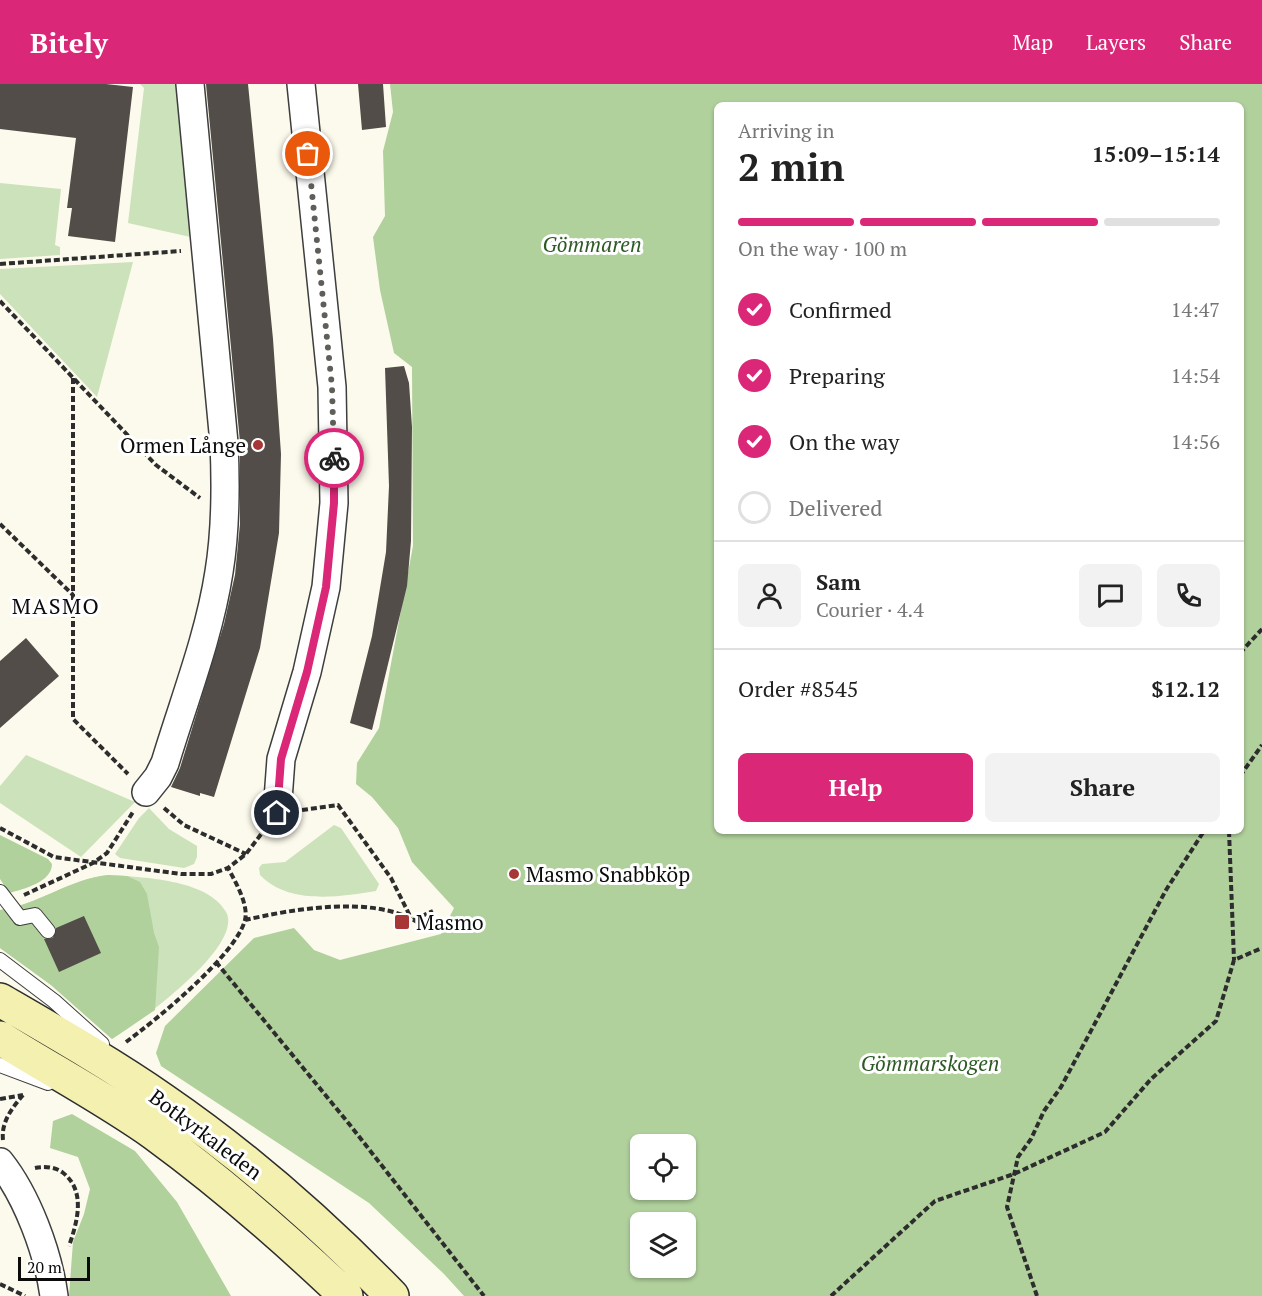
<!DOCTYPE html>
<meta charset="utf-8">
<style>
:root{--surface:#fff;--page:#f2f2f2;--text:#222;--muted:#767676;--line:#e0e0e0;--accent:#db2777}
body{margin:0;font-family:"PT Serif",serif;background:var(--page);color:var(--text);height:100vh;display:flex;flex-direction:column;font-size:22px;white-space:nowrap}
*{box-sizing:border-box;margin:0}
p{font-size:20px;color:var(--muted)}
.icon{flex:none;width:33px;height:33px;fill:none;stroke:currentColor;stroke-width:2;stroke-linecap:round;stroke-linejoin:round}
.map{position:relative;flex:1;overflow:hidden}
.drawer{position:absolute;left:714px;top:18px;width:530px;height:732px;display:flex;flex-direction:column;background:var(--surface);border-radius:9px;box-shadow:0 2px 4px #0004}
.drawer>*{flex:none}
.tools{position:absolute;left:630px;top:1050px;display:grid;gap:12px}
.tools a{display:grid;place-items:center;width:66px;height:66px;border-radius:9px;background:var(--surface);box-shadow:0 2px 4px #0004;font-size:30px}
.scale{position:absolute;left:18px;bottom:15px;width:72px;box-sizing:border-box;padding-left:6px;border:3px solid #0b0b0b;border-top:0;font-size:16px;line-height:21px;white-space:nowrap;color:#0b0b0b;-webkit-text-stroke:4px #fff;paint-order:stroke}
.pin{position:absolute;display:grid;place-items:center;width:51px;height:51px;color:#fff;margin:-26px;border:3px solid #fff;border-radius:50%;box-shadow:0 2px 6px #0007}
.courier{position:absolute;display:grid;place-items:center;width:60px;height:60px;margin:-30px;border:4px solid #db2777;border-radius:50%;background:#fff;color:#222;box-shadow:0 2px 8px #0007}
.summary em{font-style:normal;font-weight:800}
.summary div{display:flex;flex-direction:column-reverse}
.summary{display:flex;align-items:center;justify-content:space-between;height:102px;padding:0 24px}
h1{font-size:39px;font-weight:800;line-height:45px}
.bar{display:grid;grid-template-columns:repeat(4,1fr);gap:9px 6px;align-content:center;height:72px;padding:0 24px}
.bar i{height:8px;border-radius:4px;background:var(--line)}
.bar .active{background:var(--accent)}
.bar p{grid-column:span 4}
.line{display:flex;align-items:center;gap:15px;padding:0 24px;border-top:2px solid var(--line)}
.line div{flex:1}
.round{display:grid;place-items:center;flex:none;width:63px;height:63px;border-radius:9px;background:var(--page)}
ol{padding:0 24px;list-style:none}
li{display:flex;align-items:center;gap:18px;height:66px}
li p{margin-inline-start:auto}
li .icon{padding:6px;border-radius:50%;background:var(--accent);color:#fff;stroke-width:4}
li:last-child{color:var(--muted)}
li i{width:33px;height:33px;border:3px solid var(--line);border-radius:50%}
.primary-button{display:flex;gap:12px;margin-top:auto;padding:12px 24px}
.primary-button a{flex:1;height:69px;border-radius:9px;background:var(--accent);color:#fff;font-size:24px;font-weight:800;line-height:69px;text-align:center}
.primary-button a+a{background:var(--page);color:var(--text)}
header{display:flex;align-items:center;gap:36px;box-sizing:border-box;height:84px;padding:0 30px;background:var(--accent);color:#fff}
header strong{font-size:28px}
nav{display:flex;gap:33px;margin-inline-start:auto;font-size:21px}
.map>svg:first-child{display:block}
.green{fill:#cce2ba}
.forest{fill:#b0d09c;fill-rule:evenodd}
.building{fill:#524d49}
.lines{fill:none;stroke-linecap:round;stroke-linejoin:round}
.service-casing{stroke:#3e3e3e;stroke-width:16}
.minor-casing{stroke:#3e3e3e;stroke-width:30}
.secondary-casing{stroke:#2d2d2d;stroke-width:36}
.path{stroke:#2d2d2d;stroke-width:4;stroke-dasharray:6 3;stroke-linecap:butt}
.service{stroke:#fff;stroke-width:14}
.minor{stroke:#fff;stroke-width:27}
.secondary{stroke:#f4f0af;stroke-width:33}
.done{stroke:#5f5f5a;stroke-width:6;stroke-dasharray:0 10.8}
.route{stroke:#db2777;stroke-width:8}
.poi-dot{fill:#a73736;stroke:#fff;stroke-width:2}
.labels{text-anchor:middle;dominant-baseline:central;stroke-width:6;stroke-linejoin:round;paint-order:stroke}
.park-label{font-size:21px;font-style:italic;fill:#2d5925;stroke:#fff}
.poi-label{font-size:21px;fill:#0b0b0b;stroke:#fff;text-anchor:start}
.street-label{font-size:21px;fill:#0b0b0b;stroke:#fff}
.neighbourhood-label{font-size:22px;letter-spacing:1.5px;fill:#0b0b0b;stroke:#fff}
</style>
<header>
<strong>Bitely</strong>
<nav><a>Map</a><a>Layers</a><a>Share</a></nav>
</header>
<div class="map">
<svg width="1262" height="1212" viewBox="0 0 1262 1212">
<rect width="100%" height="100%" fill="#fcfaec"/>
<path class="green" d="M 140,0 L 180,0 L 195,154 L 128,139 L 144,4 Z
M 0,99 L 61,105 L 55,161 L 60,163 L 60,171 L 0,175 Z
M 133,178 L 97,313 L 0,210 L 0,185 Z
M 26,671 L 135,718 L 81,773 L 0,719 L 0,702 Z
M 149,724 L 169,745 L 197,762 L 197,773 L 194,780 L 184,784 L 120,774 L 115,770 L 139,734 Z
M 334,741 L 341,744 L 379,800 L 376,807 C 339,813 289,821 260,791 L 259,784 L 262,780 L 285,778 Z
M 108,791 C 141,793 208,795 226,828 C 245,862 137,940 112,955 L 51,901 L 0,864 L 0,826 C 38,821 69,795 108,791 Z"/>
<path class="forest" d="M 390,0 L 1262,0 L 1262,1212 L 464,1212 L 444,1190 L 369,1119 L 161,982 L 156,969 L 165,942 L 254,854 L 294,844 L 314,866 L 340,876 L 441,850 L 454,824 L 412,778 L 398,744 L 372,713 L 356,700 L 357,679 L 379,644 L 413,462 L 412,283 L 394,269 L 380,206 L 373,153 L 385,132 L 383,67 L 393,28 ZM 717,21 L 1240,21 L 1240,747 L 717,747 ZM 640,1060 L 686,1060 L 686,1106 L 640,1106 ZM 640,1138 L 686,1138 L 686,1184 L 640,1184 Z
M 0,751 L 48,775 L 52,780 C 52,798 24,805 9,809 L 0,795 Z
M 108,791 L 127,792 L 140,798 L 147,810 L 154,849 L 159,863 L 155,926 L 112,955 L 51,901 L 0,864 L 0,826 C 38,821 69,795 108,791 Z
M 72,1030 L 135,1067 L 177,1118 L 231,1212 L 69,1212 L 73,1158 L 84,1130 L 90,1105 L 78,1073 L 50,1064 L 53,1037 Z"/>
<path class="building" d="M 0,0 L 106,0 L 133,3 L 115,158 L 68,152 L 72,124 L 67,124 L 76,54 L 0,45 Z
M 206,0 L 248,0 L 273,255 L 281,370 L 279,449 L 260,564 L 214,713 L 200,709 L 200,712 L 171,703 L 180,684 L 224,540 L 235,491 L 240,440 L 240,358 Z
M 358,0 L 383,0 L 386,43 L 362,46 Z
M 404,282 L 409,299 L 412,343 L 411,457 L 407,502 L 372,646 L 350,639 L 372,552 L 386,468 L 389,402 L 385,284 Z
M 26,554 L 59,592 L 0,644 L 0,577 Z
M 84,832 L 101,869 L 59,888 L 44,855 L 53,854 L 56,844 Z"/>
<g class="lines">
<defs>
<path id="service" d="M 0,808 L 20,834 L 35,831 L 48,847
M 0,876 L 54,917 L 102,960
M 0,981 L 48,999"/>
<path id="minor" d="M 146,708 L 158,693 L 165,679 C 184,616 209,553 219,488 C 226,445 226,402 224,359 L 190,0
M 277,729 L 281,675 L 307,588 L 326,503 L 334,419 L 332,303 L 301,0
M 0,1078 C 27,1112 48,1168 54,1212"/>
<path id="secondary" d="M 0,916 C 55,948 111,980 163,1016 C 246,1073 322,1140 392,1212
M 0,954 C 51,986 106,1015 155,1050 C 222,1099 285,1154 346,1212"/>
</defs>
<use href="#service" class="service-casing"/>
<use href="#minor" class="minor-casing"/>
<use href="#secondary" class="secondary-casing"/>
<path class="path" d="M 0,180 L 181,167
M 0,217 L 156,381 L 200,414
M 73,294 L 73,635 L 128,690
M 0,440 L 73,511
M 1240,569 L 1262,545
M 1240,692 L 1262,661
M 164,724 L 184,741 L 246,770
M 302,726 L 338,721 L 391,794 L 411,834
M 0,744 L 54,773 L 181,790 L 211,790 L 228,784 L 246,770 L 262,749
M 1229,747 L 1234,876
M 24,811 L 93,779 L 107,769 L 133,728
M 245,836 C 293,825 373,811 417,838
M 413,836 L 433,827
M 216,878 L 350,1041 L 484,1212
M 126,958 C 156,936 236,871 245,836 C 249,821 235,797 228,784
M 0,1015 L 23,1011
M 3,1056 C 1,1038 12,1024 23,1011
M 35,1084 C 44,1082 55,1083 62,1088 C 86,1106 78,1136 69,1162
M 0,1200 L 25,1212
M 831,1212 L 935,1117 L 1014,1090 L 1105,1048 L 1151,995 L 1216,937 L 1234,876 L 1262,864
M 1037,1212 L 1007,1123 L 1018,1073 L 1031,1055 L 1044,1027 L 1061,1003 L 1166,806 L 1204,747"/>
<use href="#service" class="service"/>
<use href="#minor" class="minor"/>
<use href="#secondary" class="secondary"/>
</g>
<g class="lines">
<path class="done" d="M 308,70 L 332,303 L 334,374"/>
<path class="route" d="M 277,729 L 281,675 L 307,588 L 326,503 L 334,419 L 334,374"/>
</g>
<g class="poi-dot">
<circle cx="258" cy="361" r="6"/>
<circle cx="514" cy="790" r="6"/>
<rect x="394" y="830" width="16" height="16" rx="3"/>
</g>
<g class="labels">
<g class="park-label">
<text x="592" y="160">Gömmaren</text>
<text x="930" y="979">Gömmarskogen</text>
</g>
<g class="poi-label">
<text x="246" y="361" text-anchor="end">Ormen Långe</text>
<text x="526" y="790">Masmo Snabbköp</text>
<text x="416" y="838">Masmo</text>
</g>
<g class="street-label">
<text transform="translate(206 1050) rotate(37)">Botkyrkaleden</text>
</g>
<g class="neighbourhood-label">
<text x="56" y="521">MASMO</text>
</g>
</g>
</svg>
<div class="tools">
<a><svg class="icon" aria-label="locate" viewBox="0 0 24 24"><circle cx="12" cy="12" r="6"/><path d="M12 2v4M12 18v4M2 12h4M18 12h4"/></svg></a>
<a><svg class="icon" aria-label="layers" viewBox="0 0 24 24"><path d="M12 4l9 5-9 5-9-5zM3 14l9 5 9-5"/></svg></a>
</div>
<div class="scale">20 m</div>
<div class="pin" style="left:308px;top:70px;background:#ea580c"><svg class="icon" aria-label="bag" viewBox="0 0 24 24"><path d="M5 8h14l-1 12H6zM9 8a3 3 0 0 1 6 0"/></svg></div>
<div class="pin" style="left:277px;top:729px;background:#1f2937"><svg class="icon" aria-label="home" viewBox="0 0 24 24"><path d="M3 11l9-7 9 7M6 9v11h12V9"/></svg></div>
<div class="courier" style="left:334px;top:374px"><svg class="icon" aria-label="bike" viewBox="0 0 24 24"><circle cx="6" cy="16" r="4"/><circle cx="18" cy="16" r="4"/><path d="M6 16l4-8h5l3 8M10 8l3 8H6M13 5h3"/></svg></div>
<section class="drawer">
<div class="summary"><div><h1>2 min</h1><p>Arriving in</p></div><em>15:09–15:14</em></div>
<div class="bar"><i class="active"></i><i class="active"></i><i class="active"></i><i></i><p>On the way · 100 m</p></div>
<ol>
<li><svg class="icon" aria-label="check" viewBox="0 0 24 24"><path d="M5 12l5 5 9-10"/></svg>Confirmed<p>14:47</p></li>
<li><svg class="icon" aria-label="check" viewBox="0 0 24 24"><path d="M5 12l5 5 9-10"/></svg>Preparing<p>14:54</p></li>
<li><svg class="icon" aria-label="check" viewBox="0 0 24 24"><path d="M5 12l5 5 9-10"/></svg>On the way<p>14:56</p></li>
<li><i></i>Delivered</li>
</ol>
<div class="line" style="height:108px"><a class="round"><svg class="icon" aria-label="person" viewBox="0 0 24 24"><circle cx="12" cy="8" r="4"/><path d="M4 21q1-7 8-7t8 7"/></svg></a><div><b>Sam</b><p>Courier · 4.4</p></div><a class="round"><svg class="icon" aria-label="chat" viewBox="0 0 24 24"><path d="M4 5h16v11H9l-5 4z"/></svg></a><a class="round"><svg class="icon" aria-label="phone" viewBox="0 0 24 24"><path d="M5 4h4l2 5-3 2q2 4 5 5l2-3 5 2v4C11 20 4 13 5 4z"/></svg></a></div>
<div class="line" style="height:78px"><div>Order #8545</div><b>$12.12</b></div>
<div class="primary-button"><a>Help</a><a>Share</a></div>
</section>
</div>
